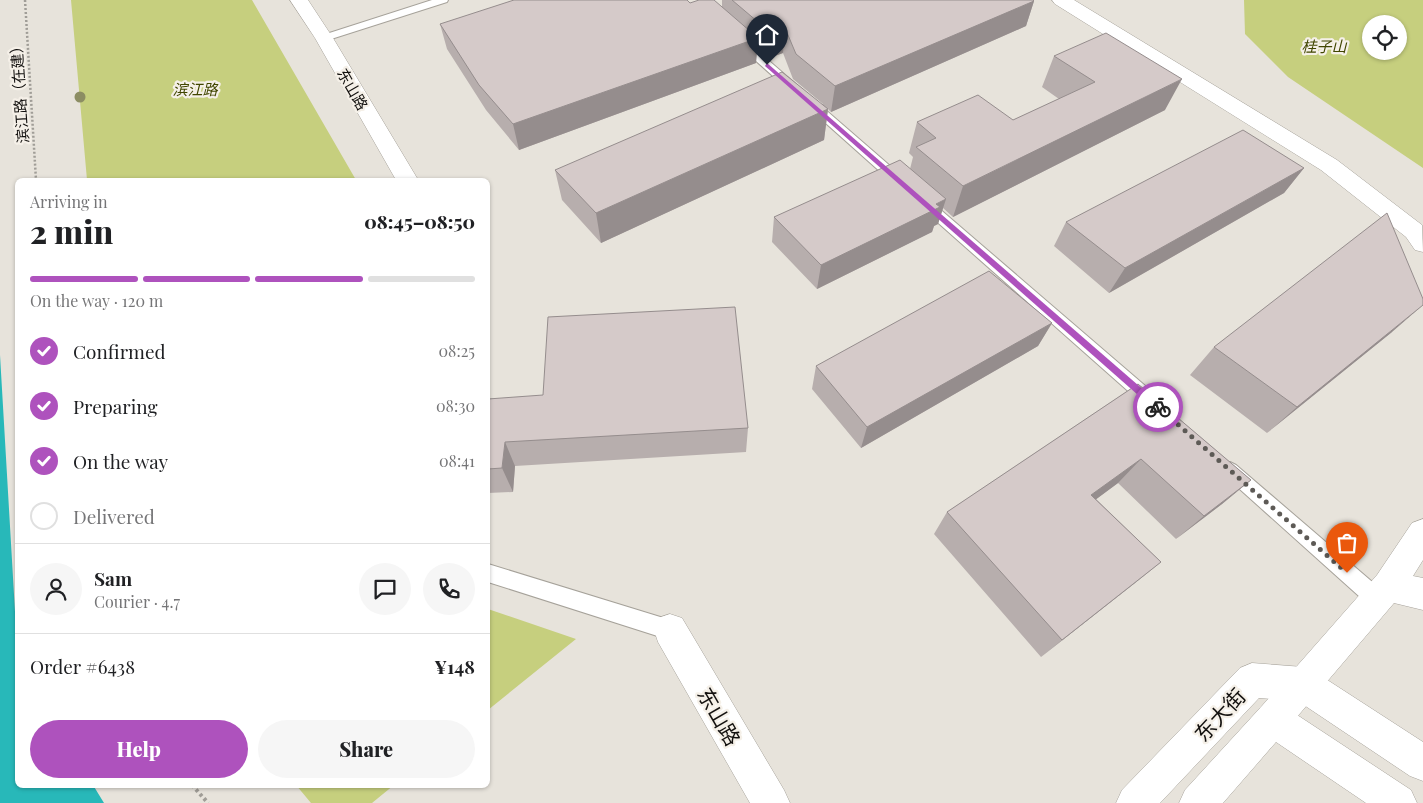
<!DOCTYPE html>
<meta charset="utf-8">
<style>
:root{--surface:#fff;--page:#f6f6f6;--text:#202124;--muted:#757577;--line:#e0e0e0;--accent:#ae52bd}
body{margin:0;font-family:"Playfair Display","Noto Sans SC",serif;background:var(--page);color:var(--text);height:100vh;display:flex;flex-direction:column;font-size:19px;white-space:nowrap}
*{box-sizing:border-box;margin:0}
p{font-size:16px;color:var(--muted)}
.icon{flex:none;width:28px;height:28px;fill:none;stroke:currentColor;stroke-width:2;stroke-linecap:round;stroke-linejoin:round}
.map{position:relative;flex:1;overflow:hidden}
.details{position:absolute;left:15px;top:178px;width:475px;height:610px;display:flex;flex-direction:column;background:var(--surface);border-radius:8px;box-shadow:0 1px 4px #0004}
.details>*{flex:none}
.fabs{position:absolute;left:1362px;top:15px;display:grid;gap:10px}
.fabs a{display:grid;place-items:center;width:45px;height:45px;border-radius:50%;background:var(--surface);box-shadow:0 1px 4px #0004;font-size:25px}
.pin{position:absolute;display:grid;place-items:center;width:42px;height:42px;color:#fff;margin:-51px -21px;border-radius:50% 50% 50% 0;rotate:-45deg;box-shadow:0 0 5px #0007}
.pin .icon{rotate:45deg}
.courier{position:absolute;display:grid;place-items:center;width:50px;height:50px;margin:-25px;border:4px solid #ae52bd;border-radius:50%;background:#fff;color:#222;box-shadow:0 1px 6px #0007}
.overview em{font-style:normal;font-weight:800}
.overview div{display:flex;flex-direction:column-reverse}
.overview{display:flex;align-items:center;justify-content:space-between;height:85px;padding:0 15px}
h1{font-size:32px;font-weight:800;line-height:38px}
.bar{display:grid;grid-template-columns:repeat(4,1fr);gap:8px 5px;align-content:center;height:60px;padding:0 15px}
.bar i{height:6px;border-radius:4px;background:var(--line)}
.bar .selected{background:var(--accent)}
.bar p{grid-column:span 4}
.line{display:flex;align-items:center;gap:12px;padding:0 15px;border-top:1px solid var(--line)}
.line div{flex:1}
.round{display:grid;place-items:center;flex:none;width:52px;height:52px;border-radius:26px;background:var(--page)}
ol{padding:0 15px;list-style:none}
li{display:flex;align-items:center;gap:15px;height:55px}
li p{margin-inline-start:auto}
li .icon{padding:5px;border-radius:50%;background:var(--accent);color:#fff;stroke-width:4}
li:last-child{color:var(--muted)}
li i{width:28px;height:28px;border:2px solid var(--line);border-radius:50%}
.cta{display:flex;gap:10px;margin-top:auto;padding:10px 15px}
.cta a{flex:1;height:58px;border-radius:30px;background:var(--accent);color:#fff;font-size:20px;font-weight:800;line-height:58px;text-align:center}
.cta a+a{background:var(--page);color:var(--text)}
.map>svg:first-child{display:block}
.green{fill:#c6cf7e;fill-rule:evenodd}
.water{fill:#28b8b9}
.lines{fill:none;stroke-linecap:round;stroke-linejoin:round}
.lane-casing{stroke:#a6a29a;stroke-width:2}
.street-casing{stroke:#a6a29a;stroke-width:1}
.primary-casing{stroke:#a6a29a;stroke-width:1}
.path-far1{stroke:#a09d97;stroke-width:2.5;stroke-dasharray:2 2;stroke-linecap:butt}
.path{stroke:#a09d97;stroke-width:4;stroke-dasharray:3 3;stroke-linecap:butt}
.lane{fill:#fff;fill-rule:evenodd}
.street{fill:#fff;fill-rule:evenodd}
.primary{fill:#fff;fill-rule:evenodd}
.tree{fill:#8c8d63}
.wall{fill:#b7aead}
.shaded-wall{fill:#958d8d}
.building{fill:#d5cac9;stroke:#958d8d}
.route{fill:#ae52bd}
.done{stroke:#5d5a56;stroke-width:5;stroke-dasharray:0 9}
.labels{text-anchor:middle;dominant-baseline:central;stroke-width:4.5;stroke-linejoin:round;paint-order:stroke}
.far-park-label{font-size:15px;font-style:italic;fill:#414600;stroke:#f5f0e8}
.far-street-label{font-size:15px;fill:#13110f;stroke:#f5f0e8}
.near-street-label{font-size:21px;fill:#13110f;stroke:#f5f0e8}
</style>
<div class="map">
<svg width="1423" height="803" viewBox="0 0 1423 803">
<rect width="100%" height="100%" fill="#e7e3db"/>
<path class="green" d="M 71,0 L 252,0 L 356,180 L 87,180 Z
M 1244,0 L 1423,0 L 1423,168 L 1288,77 L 1245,34 ZM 1371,24 L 1399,24 L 1399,51 L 1371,51 Z
M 488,609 L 576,639 L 488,710 Z
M 296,785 L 394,785 L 372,803 L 311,803 Z"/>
<path class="water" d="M 0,355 L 17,646 L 18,785 L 93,785 L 104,803 L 0,803 Z"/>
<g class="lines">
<defs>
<path id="lane" d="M 432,0 L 448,0 L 447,2 L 328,40 L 324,41 L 318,38 L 320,36 Z
M 741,39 L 745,40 L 904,178 L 906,181 L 904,184 L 894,184 L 737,44 L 735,42 Z
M 923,197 L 928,199 L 1157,396 L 1159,401 L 1157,406 L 1151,408 L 1145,406 L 918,205 L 916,202 L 918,199 Z
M 1230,462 L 1236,465 L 1384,592 L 1387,599 L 1384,606 L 1377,608 L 1370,606 L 1224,475 L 1221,470 L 1224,465 Z
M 488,564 L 670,620 L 677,623 L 680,630 L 677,637 L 670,640 L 488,582 Z"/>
<path id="street" d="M 290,0 L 308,0 L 333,38 L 417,178 L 416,180 L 396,180 L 315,38 Z
M 1052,0 L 1074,0 L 1337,160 L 1422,225 L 1423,252 L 1415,250 L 1406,237 L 1321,170 L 1055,4 Z
M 1423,519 L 1423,560 L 1413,576 L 1423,578 L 1423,610 L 1394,603 L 1285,731 L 1273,737 L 1261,731 L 1255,719 L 1261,707 L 1377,575 L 1412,523 Z
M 670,614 L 682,618 L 784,790 L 790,803 L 750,803 L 658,642 L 654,630 L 658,618 Z"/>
<path id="primary" d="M 1252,663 L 1303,667 L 1315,672 L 1423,742 L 1423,781 L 1410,776 L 1298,701 L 1259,698 L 1160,803 L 1116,803 L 1122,790 L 1240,668 Z
M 1273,701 L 1285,707 L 1411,790 L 1417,803 L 1366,803 L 1276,742 L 1223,803 L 1179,803 L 1185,790 L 1261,707 Z"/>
</defs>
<use href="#lane" class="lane-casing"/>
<use href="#street" class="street-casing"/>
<use href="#primary" class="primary-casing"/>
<path class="path-far1" d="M 25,0 L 36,180"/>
<path class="path" d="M 192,785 L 208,803"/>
<use href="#lane" class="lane"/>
<use href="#street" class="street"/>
<use href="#primary" class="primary"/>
</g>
<circle class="tree" cx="80" cy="97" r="5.5"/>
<path class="wall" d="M 722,0 L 1033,0 L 1034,1 L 1026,26 L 831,112 L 828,109 L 824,140 L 601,243 L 562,200 L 555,170 L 823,104 L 793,79 L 783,53 L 769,58 L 757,48 L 756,63 L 519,150 L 486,110 L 447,49 L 440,24 L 690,3 L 722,7 Z
M 1054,56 L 1165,110 L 953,217 L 943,208 L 938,224 L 934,226 L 932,232 L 817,289 L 772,242 L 774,217 L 910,169 L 913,157 L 909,153 L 917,122 L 1013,120 L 1059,99 L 1042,87 Z
M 1304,168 L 1284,193 L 1109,293 L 1054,246 L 1066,222 Z
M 1052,323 L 1038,346 L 861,448 L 812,389 L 816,366 Z
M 1392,332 L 1267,433 L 1190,375 L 1214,347 Z
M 1138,384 L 1251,480 L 1222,504 L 1176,539 L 1118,483 L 1096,499 L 1161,562 L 1041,657 L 934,534 L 947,512 Z
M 488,399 L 748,428 L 746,452 L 515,466 L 513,492 L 488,493 Z"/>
<path class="shaded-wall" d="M 1034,1 L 1026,26 L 831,112 L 835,86 Z
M 785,28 L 783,53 L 769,58 L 771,33 Z
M 758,38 L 756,63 L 519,150 L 513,124 Z
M 1182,79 L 1165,110 L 953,217 L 963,186 Z
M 828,109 L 824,140 L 601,243 L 596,213 Z
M 1304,168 L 1284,193 L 1109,293 L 1125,268 Z
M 946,199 L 938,224 L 934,226 L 932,232 L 817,289 L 821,265 Z
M 1423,305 L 1392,332 L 1267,433 L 1297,407 Z
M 1052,323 L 1038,346 L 861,448 L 867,427 Z
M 505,442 L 515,466 L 513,492 L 502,468 Z
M 1141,459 L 1118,483 L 1071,518 L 1091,495 Z
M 1251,480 L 1222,504 L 1176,539 L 1204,516 Z
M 1161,562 L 1135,583 L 1041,657 L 1062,640 Z"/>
<path class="building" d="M 514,0 L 687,0 L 690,3 L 699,0 L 714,0 L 758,38 L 513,124 L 479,85 L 440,24 Z
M 732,0 L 1033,0 L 1034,1 L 835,86 L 796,54 L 785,28 L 771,33 Z
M 1106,33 L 1182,79 L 963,186 L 916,147 L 936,138 L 917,122 L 978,95 L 1013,120 L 1095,82 L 1054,56 Z
M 782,72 L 828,109 L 596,213 L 555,170 Z
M 1243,130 L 1304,168 L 1125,268 L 1066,222 Z
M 900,160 L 946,199 L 936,204 L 940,207 L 821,265 L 774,217 Z
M 1387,213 L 1423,299 L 1423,305 L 1297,407 L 1214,347 Z
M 989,271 L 1052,323 L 867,427 L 816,366 Z
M 735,307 L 748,428 L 505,442 L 502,468 L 488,469 L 488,399 L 543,395 L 548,317 Z
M 1138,384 L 1251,480 L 1204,516 L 1141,459 L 1091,495 L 1161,562 L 1062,640 L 947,512 Z"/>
<path class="route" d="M 767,63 L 1161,405 L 1161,410 L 1155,410 L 765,66 Z"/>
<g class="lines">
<path class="done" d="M 1158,407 L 1347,573"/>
</g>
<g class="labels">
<g class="far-park-label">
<text x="1324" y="46">桂子山</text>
<text x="195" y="89">滨江路</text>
</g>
<g class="far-street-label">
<text transform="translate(353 89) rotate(60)">东山路</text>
<text transform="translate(19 91) rotate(-94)">滨江路（在建）</text>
</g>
<g class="near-street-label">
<text transform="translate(1219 714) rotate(-47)">东大街</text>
<text transform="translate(720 716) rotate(60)">东山路</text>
</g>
</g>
</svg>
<div class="fabs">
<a><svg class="icon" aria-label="locate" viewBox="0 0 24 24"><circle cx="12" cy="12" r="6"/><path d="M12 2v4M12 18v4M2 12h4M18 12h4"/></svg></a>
</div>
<div class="pin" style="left:1347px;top:573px;background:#ea580c"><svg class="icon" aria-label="bag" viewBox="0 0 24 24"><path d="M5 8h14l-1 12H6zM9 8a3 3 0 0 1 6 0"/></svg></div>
<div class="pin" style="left:767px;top:65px;background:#1f2937"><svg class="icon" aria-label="home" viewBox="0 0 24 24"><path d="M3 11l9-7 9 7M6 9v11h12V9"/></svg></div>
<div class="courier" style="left:1158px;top:407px"><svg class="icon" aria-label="bike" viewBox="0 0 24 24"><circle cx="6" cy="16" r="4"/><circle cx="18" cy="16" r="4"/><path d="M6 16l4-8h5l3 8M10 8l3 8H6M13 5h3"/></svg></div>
<section class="details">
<div class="overview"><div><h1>2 min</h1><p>Arriving in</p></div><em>08:45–08:50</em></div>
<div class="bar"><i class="selected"></i><i class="selected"></i><i class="selected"></i><i></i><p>On the way · 120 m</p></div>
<ol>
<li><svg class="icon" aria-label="check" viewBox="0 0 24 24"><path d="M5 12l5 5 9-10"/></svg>Confirmed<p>08:25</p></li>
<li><svg class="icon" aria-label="check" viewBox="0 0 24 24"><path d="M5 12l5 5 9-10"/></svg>Preparing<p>08:30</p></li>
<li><svg class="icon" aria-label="check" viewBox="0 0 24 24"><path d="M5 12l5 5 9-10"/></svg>On the way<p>08:41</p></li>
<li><i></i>Delivered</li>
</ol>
<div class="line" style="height:90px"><a class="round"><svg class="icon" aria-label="person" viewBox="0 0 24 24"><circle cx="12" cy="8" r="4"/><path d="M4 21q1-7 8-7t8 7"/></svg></a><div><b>Sam</b><p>Courier · 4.7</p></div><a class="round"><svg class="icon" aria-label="chat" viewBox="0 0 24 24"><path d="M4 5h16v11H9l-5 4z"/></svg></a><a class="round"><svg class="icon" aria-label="phone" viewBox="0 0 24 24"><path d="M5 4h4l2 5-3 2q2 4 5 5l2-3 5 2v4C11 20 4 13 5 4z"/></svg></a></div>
<div class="line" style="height:65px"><div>Order #6438</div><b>¥148</b></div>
<div class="cta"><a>Help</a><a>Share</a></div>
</section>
</div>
